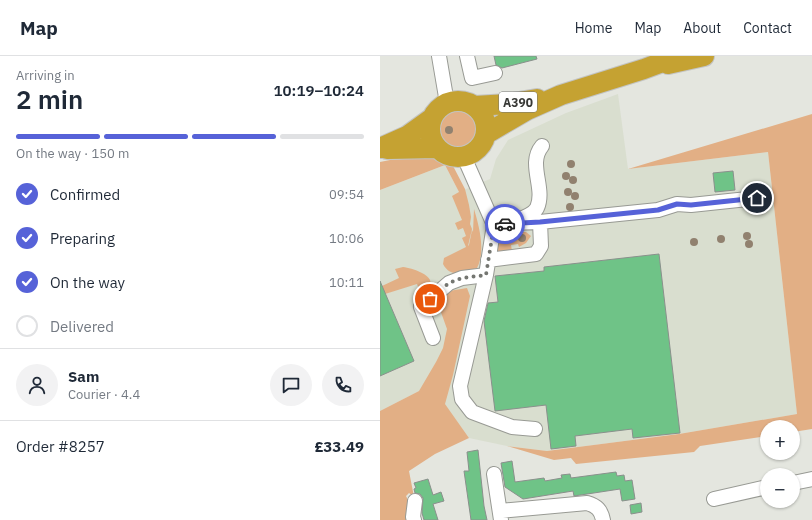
<!DOCTYPE html>
<meta charset="utf-8">
<style>
:root{--surface:#fff;--page:#f2f2f3;--text:#1f2937;--muted:#747a83;--line:#e0e1e3;--accent:#5662d8}
body{margin:0;font-family:"IBM Plex Sans",sans-serif;background:var(--page);color:var(--text);height:100vh;display:flex;flex-direction:column;font-size:15px;white-space:nowrap}
*{box-sizing:border-box;margin:0}
p{font-size:13px;color:var(--muted)}
.icon{flex:none;width:22px;height:22px;fill:none;stroke:currentColor;stroke-width:2;stroke-linecap:round;stroke-linejoin:round}
.map{position:relative;flex:1;overflow:hidden}
.drawer{display:flex;flex-direction:column;background:var(--surface);width:380px}
.drawer>*{flex:none}
.tools{position:absolute;left:380px;top:364px;display:grid;gap:8px}
.tools a{display:grid;place-items:center;width:40px;height:40px;border-radius:50%;background:var(--surface);box-shadow:0 1px 3px #0004;font-size:20px}
.pin{position:absolute;display:grid;place-items:center;width:34px;height:34px;color:#fff;margin:-17px;border:2px solid #fff;border-radius:50%;box-shadow:0 1px 4px #0007}
.courier{position:absolute;display:grid;place-items:center;width:40px;height:40px;margin:-20px;border:3px solid #5662d8;border-radius:50%;background:#fff;color:#222;box-shadow:0 1px 5px #0007}
.head em{font-style:normal;font-weight:600}
.head div{display:flex;flex-direction:column-reverse}
.head{display:flex;align-items:center;justify-content:space-between;height:68px;padding:0 16px}
h1{font-size:26px;font-weight:600;line-height:30px}
.bar{display:grid;grid-template-columns:repeat(4,1fr);gap:6px 4px;align-content:center;height:48px;padding:0 16px}
.bar i{height:5px;border-radius:3px;background:var(--line)}
.bar .selected{background:var(--accent)}
.bar p{grid-column:span 4}
.line{display:flex;align-items:center;gap:10px;padding:0 16px;border-top:1px solid var(--line)}
.line div{flex:1}
.round{display:grid;place-items:center;flex:none;width:42px;height:42px;border-radius:21px;background:var(--page)}
ol{padding:0 16px;list-style:none}
li{display:flex;align-items:center;gap:12px;height:44px}
li p{margin-inline-start:auto}
li .icon{padding:4px;border-radius:50%;background:var(--accent);color:#fff;stroke-width:4}
li:last-child{color:var(--muted)}
li i{width:22px;height:22px;border:2px solid var(--line);border-radius:50%}
header{display:flex;align-items:center;gap:24px;box-sizing:border-box;height:56px;padding:0 20px;background:var(--surface);border-bottom:1px solid var(--line)}
header strong{font-size:19px}
nav{display:flex;gap:22px;margin-inline-start:auto;font-size:14px}
main{display:flex;flex:1;min-height:0}
.map>svg:first-child{display:block}
.built{fill:#d9decf}
.green{fill:#e2af85}
.building{fill:#6fc387;stroke:#8a908c}
.lines{fill:none;stroke-linecap:round;stroke-linejoin:round}
.minor-casing{stroke:#989a94;stroke-width:16}
.highway-casing{stroke:#c3c4c3;stroke-width:22}
.minor{stroke:#fff;stroke-width:14}
.highway{stroke:#c5a232;stroke-width:20}
.tree{fill:#91816f}
.done{stroke:#747671;stroke-width:4;stroke-dasharray:0 7.2}
.route{stroke:#5662d8;stroke-width:5}
.labels{text-anchor:middle;dominant-baseline:central;stroke-width:3;stroke-linejoin:round;paint-order:stroke}
.shield{fill:#fff;stroke:#747472;stroke-width:1}
.shield-label{font-size:12px;font-weight:bold;fill:#383936}
</style>
<header>
<strong>Map</strong>
<nav><a>Home</a><a>Map</a><a>About</a><a>Contact</a></nav>
</header>
<main>
<section class="drawer">
<div class="head"><div><h1>2 min</h1><p>Arriving in</p></div><em>10:19–10:24</em></div>
<div class="bar"><i class="selected"></i><i class="selected"></i><i class="selected"></i><i></i><p>On the way · 150 m</p></div>
<ol>
<li><svg class="icon" aria-label="check" viewBox="0 0 24 24"><path d="M5 12l5 5 9-10"/></svg>Confirmed<p>09:54</p></li>
<li><svg class="icon" aria-label="check" viewBox="0 0 24 24"><path d="M5 12l5 5 9-10"/></svg>Preparing<p>10:06</p></li>
<li><svg class="icon" aria-label="check" viewBox="0 0 24 24"><path d="M5 12l5 5 9-10"/></svg>On the way<p>10:11</p></li>
<li><i></i>Delivered</li>
</ol>
<div class="line" style="height:72px"><a class="round"><svg class="icon" aria-label="person" viewBox="0 0 24 24"><circle cx="12" cy="8" r="4"/><path d="M4 21q1-7 8-7t8 7"/></svg></a><div><b>Sam</b><p>Courier · 4.4</p></div><a class="round"><svg class="icon" aria-label="chat" viewBox="0 0 24 24"><path d="M4 5h16v11H9l-5 4z"/></svg></a><a class="round"><svg class="icon" aria-label="phone" viewBox="0 0 24 24"><path d="M5 4h4l2 5-3 2q2 4 5 5l2-3 5 2v4C11 20 4 13 5 4z"/></svg></a></div>
<div class="line" style="height:52px"><div>Order #8257</div><b>£33.49</b></div>
</section>
<div class="map">
<svg width="432" height="464" viewBox="0 0 432 464">
<rect width="100%" height="100%" fill="#e4e6df"/>
<path class="built" d="M 238,38 L 248,113 L 388,96 L 417,358 L 299,378 L 167,395 L 127,390 L 89,382 L 51,329 L 0,355 L 0,134 L 65,109 L 79,136 L 110,123 L 116,103 L 128,84 L 186,57 Z"/>
<path class="green" d="M58 74a20 20 0 1 1 40 0a20 20 0 1 1-40 0Z
M 432,58 L 432,373 L 413,376 L 413,371 L 387,371 L 387,380 L 320,390 L 314,396 L 196,408 L 191,402 L 174,404 L 127,390 L 167,395 L 299,378 L 417,358 L 388,96 L 248,113 Z
M 48,101 L 63,104 L 72,108 L 85,133 L 89,149 L 91,161 L 90,168 L 92,173 L 88,190 L 89,189 L 92,174 L 93,176 L 94,153 C 99,170 106,195 97,212 C 84,216 71,223 63,208 L 64,202 L 86,191 L 82,182 L 86,180 L 83,172 L 78,174 L 75,167 L 82,164 L 72,140 L 79,136 L 65,109 L 0,134 L 0,106 L 10,104 Z
M 141,176 L 146,176 L 151,180 L 146,187 L 139,191 L 138,188 L 131,189 L 132,195 L 120,197 L 116,195 L 117,182 L 121,179 Z
M 23,211 C 37,213 66,224 40,236 L 37,228 L 5,238 L 2,230 L 19,222 L 15,213 Z
M 87,232 L 90,240 L 73,319 L 65,348 L 89,382 L 55,398 L 29,415 L 34,441 L 29,437 L 26,440 L 30,448 L 29,464 L 0,464 L 0,355 L 39,335 L 56,306 L 63,292 L 67,273 L 58,248 L 60,240 L 69,235 Z"/>
<path class="building" d="M 114,0 L 156,0 L 157,3 L 122,12 L 116,9 Z
M 353,115 L 355,134 L 335,136 L 333,117 Z
M 279,198 L 300,377 L 253,382 L 252,373 L 195,380 L 196,390 L 171,393 L 166,349 L 115,355 L 104,265 L 108,247 L 118,246 L 115,220 L 164,215 L 164,211 Z
M 0,225 L 34,305 L 0,320 Z
M 98,394 L 104,450 L 107,464 L 91,464 L 84,415 L 89,415 L 87,396 Z
M 132,405 L 135,426 L 164,422 L 165,425 L 182,422 L 181,419 L 190,418 L 191,422 L 236,416 L 237,420 L 244,419 L 245,425 L 252,424 L 255,443 L 242,445 L 240,433 L 194,440 L 193,435 L 143,443 L 125,431 L 121,407 Z
M 48,423 L 53,439 L 61,436 L 64,445 L 53,448 L 58,464 L 44,464 L 42,457 L 43,442 L 40,438 L 35,437 L 34,433 L 36,432 L 34,427 Z
M 261,447 L 262,456 L 251,458 L 250,449 Z"/>
<g class="lines">
<defs>
<path id="minor" d="M 59,0 L 67,47
M 87,0 L 92,22 L 115,17
M 135,165 C 143,162 153,159 157,152 C 166,132 147,108 162,90
M 114,169 L 129,167 L 160,166 L 278,154 L 297,148 L 311,149 L 377,142
M 108,204 L 156,198 L 161,190 L 160,166
M 106,219 L 80,330 L 82,343 L 92,356 L 132,371 L 155,373
M 53,282 L 41,251 L 69,227 L 82,222 L 106,219 L 114,169 L 84,101
M 114,418 L 121,464
M 413,427 L 432,423
M 334,443 L 387,431
M 120,455 L 207,447 C 217,450 221,454 223,464
M 34,464 L 33,461 L 35,445"/>
<path id="highway" d="M 288,8 L 324,0
M50 73a28 28 0 1 1 56 0a28 28 0 1 1-56 0Z
M 95,50 L 128,48 L 157,43
M 106,78 L 147,54 L 181,39 L 264,13 L 299,0
M 0,92 L 27,80 L 52,62
M 7,93 L 57,92"/>
</defs>
<use href="#minor" class="minor-casing"/>
<use href="#highway" class="highway-casing"/>
<use href="#minor" class="minor"/>
<use href="#highway" class="highway"/>
</g>
<g class="tree">
<circle cx="69" cy="74" r="4"/>
<circle cx="191" cy="108" r="4"/>
<circle cx="186" cy="120" r="4"/>
<circle cx="193" cy="124" r="4"/>
<circle cx="188" cy="136" r="4"/>
<circle cx="195" cy="140" r="4"/>
<circle cx="190" cy="151" r="4"/>
<circle cx="367" cy="180" r="4"/>
<circle cx="123" cy="182" r="4"/>
<circle cx="142" cy="182" r="4"/>
<circle cx="341" cy="183" r="4"/>
<circle cx="314" cy="186" r="4"/>
<circle cx="369" cy="188" r="4"/>
</g>
<g class="lines">
<path class="done" d="M 50,243 L 69,227 L 82,222 L 106,219 L 114,169 L 125,168"/>
<path class="route" d="M 125,168 L 160,166 L 278,154 L 297,148 L 311,149 L 377,142"/>
</g>
<g class="labels">
<rect class="shield" x="119" y="36" width="38" height="20" rx="3"/>
<g class="shield-label">
<text x="138" y="46">A390</text>
</g>
</g>
</svg>
<div class="tools">
<a>+</a>
<a>−</a>
</div>
<div class="pin" style="left:50px;top:243px;background:#ea580c"><svg class="icon" aria-label="bag" viewBox="0 0 24 24"><path d="M5 8h14l-1 12H6zM9 8a3 3 0 0 1 6 0"/></svg></div>
<div class="pin" style="left:377px;top:142px;background:#1f2937"><svg class="icon" aria-label="home" viewBox="0 0 24 24"><path d="M3 11l9-7 9 7M6 9v11h12V9"/></svg></div>
<div class="courier" style="left:125px;top:168px"><svg class="icon" aria-label="car" viewBox="0 0 24 24"><path d="M5 17H2v-5l4-1 3-4h7l3 4 3 1v5h-3M9 17h6M6 11h13"/><circle cx="7" cy="17" r="2"/><circle cx="17" cy="17" r="2"/></svg></div>
</div>
</main>
